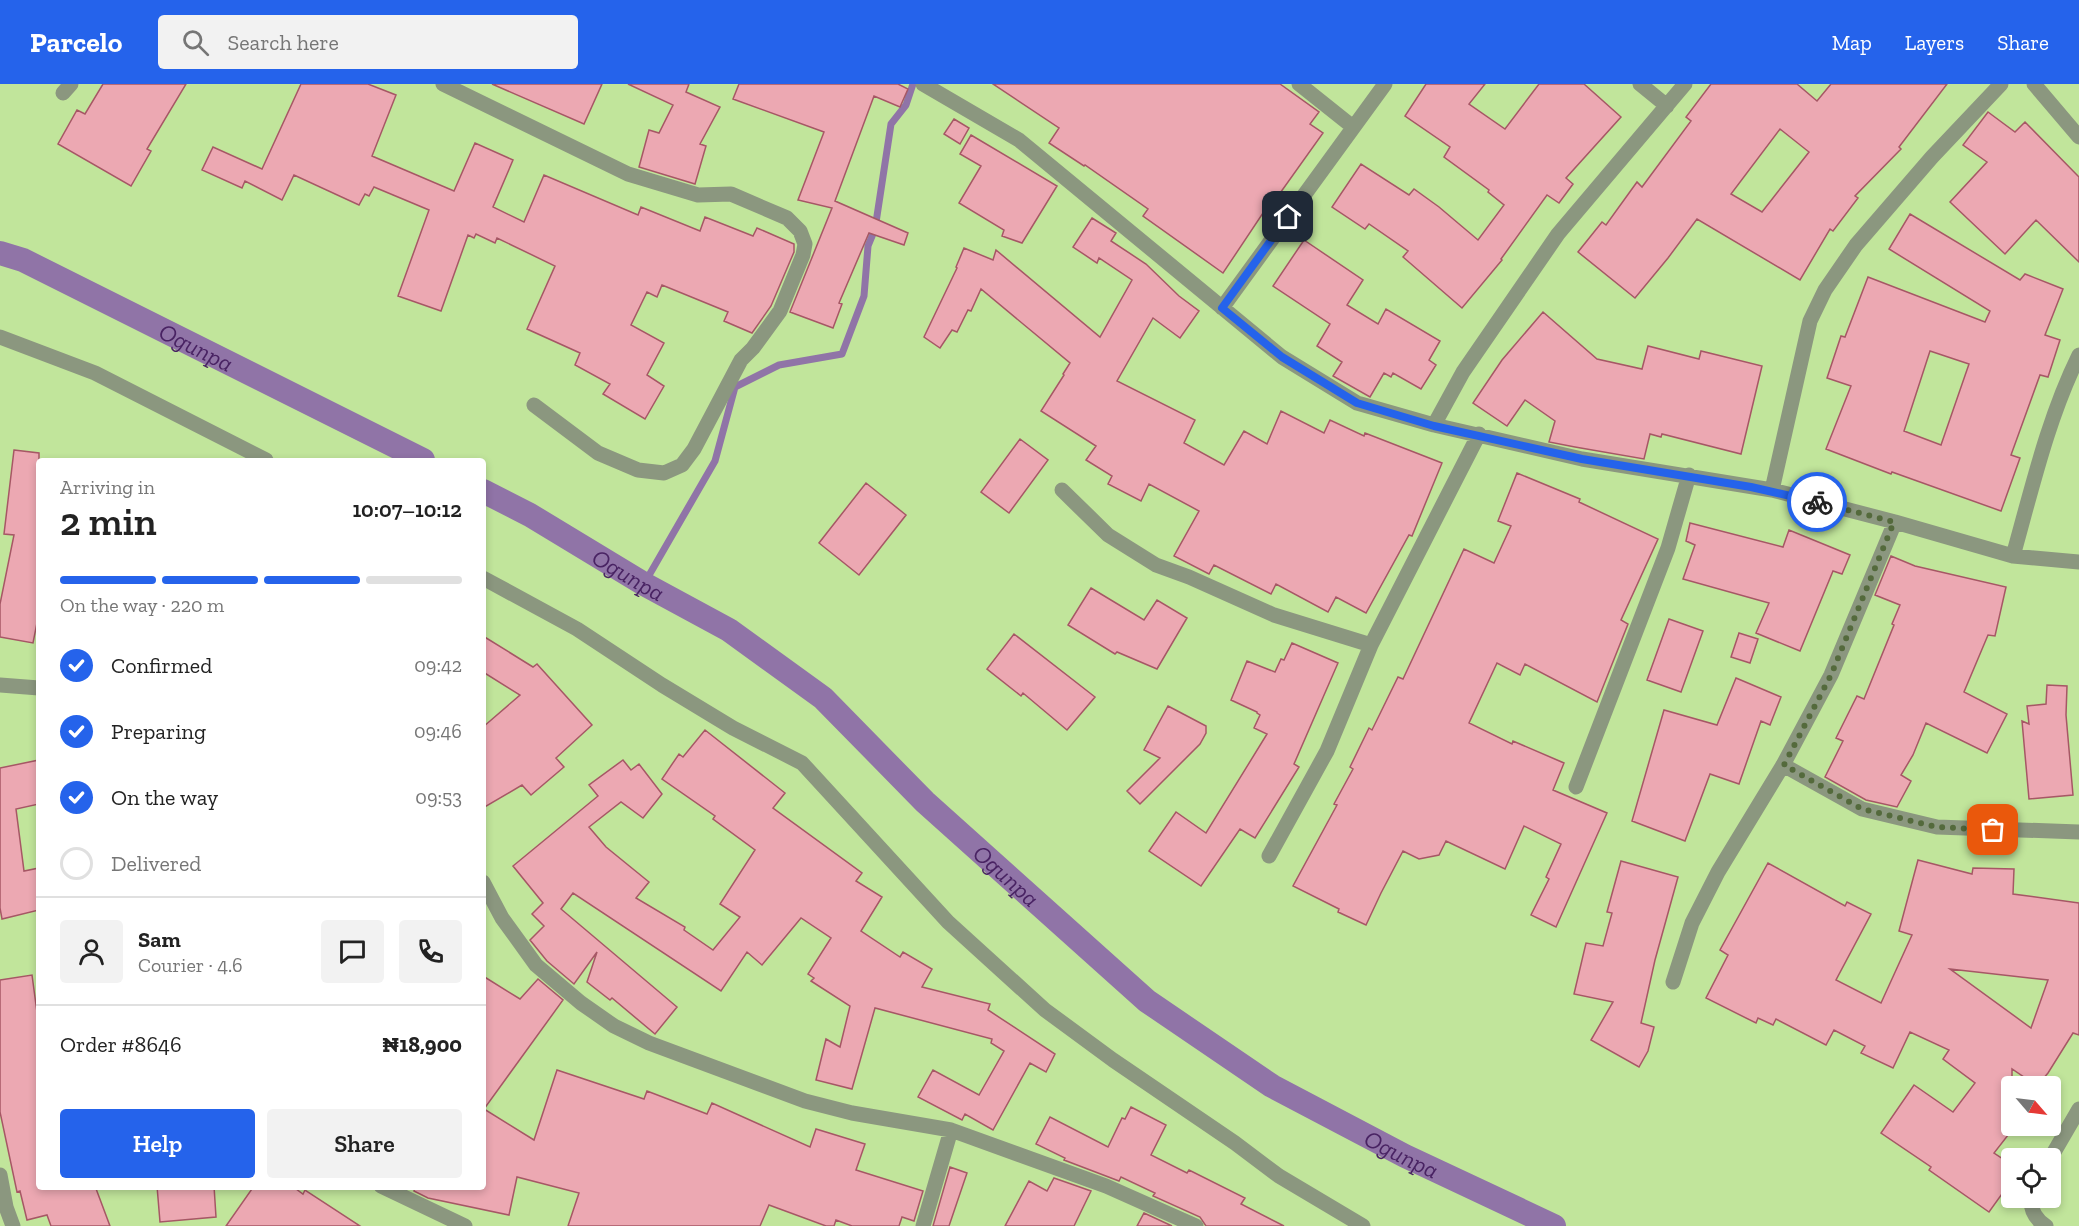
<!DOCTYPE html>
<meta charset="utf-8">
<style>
:root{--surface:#fff;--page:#f2f2f2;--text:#222;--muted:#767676;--line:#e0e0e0;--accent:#2563eb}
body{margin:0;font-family:"Zilla Slab",serif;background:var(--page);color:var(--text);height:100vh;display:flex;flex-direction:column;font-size:22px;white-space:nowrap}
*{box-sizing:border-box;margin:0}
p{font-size:20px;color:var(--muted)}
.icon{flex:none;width:33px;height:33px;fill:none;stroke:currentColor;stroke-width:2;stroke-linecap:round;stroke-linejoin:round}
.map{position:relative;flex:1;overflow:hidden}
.details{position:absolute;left:36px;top:374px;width:450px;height:732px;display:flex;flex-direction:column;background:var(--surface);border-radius:6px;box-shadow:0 3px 9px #0003}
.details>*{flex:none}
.needle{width:39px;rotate:118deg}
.fabs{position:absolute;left:2001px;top:992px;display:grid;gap:12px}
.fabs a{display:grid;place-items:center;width:60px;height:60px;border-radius:6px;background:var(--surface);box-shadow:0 3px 9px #0003;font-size:30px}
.pin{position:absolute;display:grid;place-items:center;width:51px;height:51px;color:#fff;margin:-26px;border-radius:12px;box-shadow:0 3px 9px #0006}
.courier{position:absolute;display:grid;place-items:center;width:60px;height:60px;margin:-30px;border:4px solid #2563eb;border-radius:50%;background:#fff;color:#222;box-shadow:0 2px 8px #0007}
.summary em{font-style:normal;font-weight:600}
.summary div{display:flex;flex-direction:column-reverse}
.summary{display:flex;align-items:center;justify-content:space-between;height:102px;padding:0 24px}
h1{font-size:39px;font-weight:600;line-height:45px}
.bar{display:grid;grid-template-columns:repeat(4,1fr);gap:9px 6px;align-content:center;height:72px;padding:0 24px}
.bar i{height:8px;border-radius:4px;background:var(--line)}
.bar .on{background:var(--accent)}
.bar p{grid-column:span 4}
.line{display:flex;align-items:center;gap:15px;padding:0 24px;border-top:2px solid var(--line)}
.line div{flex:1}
.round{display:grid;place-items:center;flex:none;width:63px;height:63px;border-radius:6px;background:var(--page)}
ol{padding:0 24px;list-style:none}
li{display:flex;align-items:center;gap:18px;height:66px}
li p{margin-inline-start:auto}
li .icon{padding:6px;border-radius:50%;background:var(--accent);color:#fff;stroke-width:4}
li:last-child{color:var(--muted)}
li i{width:33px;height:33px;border:3px solid var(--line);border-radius:50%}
.cta{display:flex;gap:12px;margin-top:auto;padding:12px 24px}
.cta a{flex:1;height:69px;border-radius:6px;background:var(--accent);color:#fff;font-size:24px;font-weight:600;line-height:69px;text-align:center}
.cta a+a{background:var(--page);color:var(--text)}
header{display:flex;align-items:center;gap:36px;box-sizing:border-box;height:84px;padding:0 30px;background:var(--accent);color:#fff}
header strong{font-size:28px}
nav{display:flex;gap:33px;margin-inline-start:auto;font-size:21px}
.search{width:420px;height:54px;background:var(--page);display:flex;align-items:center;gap:15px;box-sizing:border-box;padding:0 21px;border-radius:6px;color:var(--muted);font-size:22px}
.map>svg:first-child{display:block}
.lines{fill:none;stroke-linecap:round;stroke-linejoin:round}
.stream{stroke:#9074a7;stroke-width:7}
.canal{stroke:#9074a7;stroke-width:24}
.building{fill:#eca8b2;stroke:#a65765;stroke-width:1.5;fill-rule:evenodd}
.street{stroke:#8b977f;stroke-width:15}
.done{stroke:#546a3c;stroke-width:6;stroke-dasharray:0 10.8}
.route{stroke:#2563eb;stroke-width:8}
.labels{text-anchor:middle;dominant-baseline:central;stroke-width:5;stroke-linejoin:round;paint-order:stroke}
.water-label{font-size:24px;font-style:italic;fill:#492363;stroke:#cef3a7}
</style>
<header>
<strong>Parcelo</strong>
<div class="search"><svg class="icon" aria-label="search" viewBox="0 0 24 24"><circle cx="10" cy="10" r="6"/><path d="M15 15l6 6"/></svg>Search here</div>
<nav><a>Map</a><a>Layers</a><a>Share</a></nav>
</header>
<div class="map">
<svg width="2079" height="1142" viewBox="0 0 2079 1142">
<rect width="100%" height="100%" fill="#c1e59b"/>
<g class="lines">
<path class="stream" d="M 644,500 L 715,377 L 735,303 L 779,281 L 842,270 L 864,212 L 868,162 L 875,145 L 891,40 L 906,21 L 913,0"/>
<g class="canal">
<path id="s1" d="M 0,169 L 23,176 L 423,376"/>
<path id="s2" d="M 483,407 L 530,431 L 644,500 L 729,546 L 823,614 L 925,718 L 1147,917 L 1272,1002 L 1405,1072 L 1554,1142"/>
</g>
</g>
<path class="building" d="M 103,0 L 186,0 L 147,65 L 151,67 L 131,102 L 58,60 L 77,26 L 85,30 Z
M 301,0 L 368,0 L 396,11 L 372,72 L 454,107 L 475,59 L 513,76 L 493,123 L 524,138 L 544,91 L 638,131 L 641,123 L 700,147 L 705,133 L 753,152 L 757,144 L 794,160 L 794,168 L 771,222 L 752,249 L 724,237 L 728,228 L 662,201 L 657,213 L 647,208 L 631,241 L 664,259 L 647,291 L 664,302 L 645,335 L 603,310 L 610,300 L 575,281 L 580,269 L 527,245 L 555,182 L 497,154 L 495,159 L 476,150 L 474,154 L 468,151 L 441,227 L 398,212 L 429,126 L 374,103 L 369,112 L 365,110 L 359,121 L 294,91 L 282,116 L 245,97 L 242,104 L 202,86 L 213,63 L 262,85 Z
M 492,0 L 602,0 L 584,40 Z
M 628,0 L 689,0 L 686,8 L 720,23 L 700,60 L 706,62 L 695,100 L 639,83 L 649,46 L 659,49 L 673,21 Z
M 739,0 L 898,0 L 908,5 L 900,23 L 874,12 L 835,117 L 908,149 L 904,161 L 869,149 L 839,219 L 842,220 L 833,244 L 790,228 L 832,124 L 798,116 L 824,48 L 733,15 Z
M 993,0 L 1280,0 L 1319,28 L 1310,40 L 1323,49 L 1273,119 L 1271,117 L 1223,189 L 1143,132 L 1148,125 L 1085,81 L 1084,82 L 1049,59 L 1059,44 Z
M 1426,0 L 1485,0 L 1469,20 L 1505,45 L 1539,0 L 1584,0 L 1621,33 L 1566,94 L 1573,100 L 1559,119 L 1547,111 L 1501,175 L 1502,176 L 1462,224 L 1403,173 L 1408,167 L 1369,140 L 1365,145 L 1332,123 L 1361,80 L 1409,111 L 1414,105 L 1439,123 L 1478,156 L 1504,121 L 1488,108 L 1489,106 L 1444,73 L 1450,63 L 1405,32 Z
M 1711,0 L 1797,0 L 1817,17 L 1831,0 L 1947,0 L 1899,63 L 1901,65 L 1855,112 L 1858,114 L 1833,147 L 1830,145 L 1800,196 L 1697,135 L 1668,174 L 1635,214 L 1578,168 L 1602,138 L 1606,141 L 1637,98 L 1642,103 L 1691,37 L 1686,33 ZM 1780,45 L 1809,68 L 1762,128 L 1731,110 Z
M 1988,28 L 2015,48 L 2025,38 L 2079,93 L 2079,178 L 2036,136 L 2005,170 L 1950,118 L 1987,78 L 1963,61 Z
M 954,35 L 969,44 L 960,60 L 944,50 Z
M 971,51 L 1057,102 L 1022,159 L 1002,152 L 1004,146 L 959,119 L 981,82 L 960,70 Z
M 1910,130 L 2020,196 L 2025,190 L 2063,205 L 2045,251 L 2060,256 L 2048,293 L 2040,291 L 2011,371 L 2020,374 L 2001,427 L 1892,388 L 1891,390 L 1826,365 L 1851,302 L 1827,294 L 1841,252 L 1845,253 L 1868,193 L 1985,238 L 1990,227 L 1889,165 ZM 1930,267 L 1969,280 L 1941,361 L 1904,347 Z
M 1092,134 L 1116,149 L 1111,157 L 1146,180 L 1179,212 L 1199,227 L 1180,254 L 1153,234 L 1117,297 L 1195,336 L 1184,359 L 1224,381 L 1244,347 L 1267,360 L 1281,327 L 1324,349 L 1330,336 L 1364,352 L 1365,349 L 1442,379 L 1412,452 L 1409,451 L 1366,529 L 1336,513 L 1328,528 L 1276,500 L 1271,510 L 1214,481 L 1209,490 L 1174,472 L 1199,427 L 1149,400 L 1141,417 L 1108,400 L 1112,392 L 1086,376 L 1096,362 L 1041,327 L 1064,291 L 1063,290 L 1070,279 L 981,205 L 971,227 L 968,226 L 957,248 L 952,246 L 940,264 L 924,253 L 957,184 L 956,183 L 964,164 L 993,176 L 996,166 L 1100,253 L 1132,196 L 1099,174 L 1097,179 L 1073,163 Z
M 1304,156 L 1363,196 L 1347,221 L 1378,240 L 1386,225 L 1440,257 L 1429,276 L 1436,281 L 1421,305 L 1393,289 L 1391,293 L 1384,289 L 1370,313 L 1333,292 L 1342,278 L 1317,262 L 1330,240 L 1273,202 Z
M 1543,228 L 1597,275 L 1642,285 L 1648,262 L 1699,275 L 1701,267 L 1762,282 L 1741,370 L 1662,350 L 1661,353 L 1650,350 L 1644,375 L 1575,363 L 1549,358 L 1555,337 L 1525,316 L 1507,342 L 1473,319 L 1502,276 Z
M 1020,355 L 1048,376 L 1009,429 L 981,408 Z
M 14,366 L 39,369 L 39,529 L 33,559 L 0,553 L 0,520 L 14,451 L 4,450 Z
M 1517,389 L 1580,415 L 1579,418 L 1658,455 L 1621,536 L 1628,540 L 1597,618 L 1525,580 L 1520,591 L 1497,579 L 1469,639 L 1512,660 L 1513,657 L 1564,679 L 1553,706 L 1607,729 L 1556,843 L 1531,831 L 1549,795 L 1546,793 L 1561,760 L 1524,742 L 1505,785 L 1446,757 L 1439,771 L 1419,775 L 1403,767 L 1381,809 L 1366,841 L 1338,828 L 1339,825 L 1293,802 L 1337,721 L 1334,720 L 1353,685 L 1350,683 L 1369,644 L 1372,646 L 1398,593 L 1403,595 L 1464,465 L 1494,479 L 1511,442 L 1498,437 Z
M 866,399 L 906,431 L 859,491 L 819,459 Z
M 1690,439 L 1783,463 L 1789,446 L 1850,471 L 1842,490 L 1833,487 L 1800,567 L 1756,549 L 1769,519 L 1683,495 L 1695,461 L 1686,457 Z
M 1891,472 L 1915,482 L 2006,503 L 1995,552 L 1988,551 L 1964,608 L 2007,630 L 1987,669 L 1926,639 L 1913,671 L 1901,691 L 1911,697 L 1897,723 L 1866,716 L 1825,693 L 1843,657 L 1836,654 L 1857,612 L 1864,615 L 1894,541 L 1892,540 L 1900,521 L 1875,511 Z
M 1091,504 L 1144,536 L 1157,516 L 1187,534 L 1157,585 L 1117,568 L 1115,570 L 1068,541 Z
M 1669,535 L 1703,547 L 1681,608 L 1647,596 Z
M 1739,549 L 1758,555 L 1750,579 L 1731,573 Z
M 1014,550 L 1095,613 L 1067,646 L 1023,609 L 1021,612 L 987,585 Z
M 483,552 L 533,583 L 537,580 L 592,641 L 556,674 L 564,683 L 531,711 L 522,701 L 483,724 L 483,643 L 520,611 L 483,588 Z
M 1292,559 L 1338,579 L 1294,680 L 1299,683 L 1255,754 L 1240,745 L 1201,802 L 1149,767 L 1176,728 L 1206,749 L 1267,650 L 1254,644 L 1260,631 L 1257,629 L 1257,628 L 1231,616 L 1247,577 L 1275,588 L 1281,575 L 1284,576 Z
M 1736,594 L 1781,613 L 1770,641 L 1761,637 L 1739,700 L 1710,690 L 1685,757 L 1632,737 L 1664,626 L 1717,641 Z
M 2047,601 L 2067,602 L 2066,631 L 2073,711 L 2029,715 L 2022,637 L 2029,640 L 2027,622 L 2046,620 Z
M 1168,622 L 1206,642 L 1206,649 L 1200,660 L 1140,720 L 1127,707 L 1160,674 L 1144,666 Z
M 705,646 L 785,709 L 773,724 L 862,789 L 856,797 L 882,813 L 861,847 L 900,873 L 903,868 L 932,885 L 922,903 L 990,920 L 988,926 L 1055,970 L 1046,988 L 1030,979 L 993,1046 L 965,1030 L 962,1036 L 918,1013 L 933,986 L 979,1011 L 1004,967 L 991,959 L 992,955 L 875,924 L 852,1005 L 816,996 L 826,955 L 840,963 L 850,922 L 811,897 L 814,894 L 808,890 L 831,854 L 801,834 L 762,881 L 747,868 L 721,907 L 573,809 L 561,825 L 677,923 L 655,950 L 612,914 L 610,916 L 587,898 L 597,868 L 574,900 L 547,877 L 530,856 L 544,842 L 532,830 L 543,819 L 513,782 L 598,712 L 589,701 L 623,676 L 631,686 L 639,680 L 662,710 L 643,734 L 621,718 L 589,743 L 606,763 L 649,798 L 636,814 L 685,843 L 684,846 L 713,866 L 740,833 L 720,820 L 755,766 L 713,735 L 715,732 L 662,695 L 679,670 L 683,673 Z
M 39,676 L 39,720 L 16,725 L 24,787 L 39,784 L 39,826 L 2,835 L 0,824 L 0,684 Z
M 1918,776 L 1972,790 L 1973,784 L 2014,785 L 2013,810 L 2079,819 L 2079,951 L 2073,949 L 2048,989 L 2037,1002 L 2012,985 L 2012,1046 L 1994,1069 L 2012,1081 L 2012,1096 L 1989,1128 L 1929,1086 L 1931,1083 L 1881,1049 L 1914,1001 L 1953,1028 L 1975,999 L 1943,975 L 1949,966 L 1910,948 L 1893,984 L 1861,969 L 1865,962 L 1834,946 L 1826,961 L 1776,935 L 1773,941 L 1758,934 L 1756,939 L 1706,914 L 1728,871 L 1720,866 L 1768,779 L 1845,822 L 1847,818 L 1871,830 L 1836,896 L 1881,919 L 1912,851 L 1899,847 ZM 1950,885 L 2048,896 L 2031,944 Z
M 1621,777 L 1678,793 L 1655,876 L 1641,939 L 1654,943 L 1648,967 L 1639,983 L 1591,956 L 1613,918 L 1574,910 L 1586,859 L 1603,862 L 1612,829 L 1607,828 Z
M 32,891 L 39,943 L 39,1102 L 95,1102 L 110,1142 L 51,1142 L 47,1131 L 27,1136 L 20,1107 L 17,1108 L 0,1028 L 0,896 Z
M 483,892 L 520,915 L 538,895 L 563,916 L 484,1025 L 534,1056 L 557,986 L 644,1015 L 647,1007 L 707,1030 L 712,1019 L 810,1063 L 816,1045 L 865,1060 L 856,1086 L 923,1107 L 914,1137 L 902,1133 L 899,1142 L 852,1142 L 836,1136 L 834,1142 L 826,1142 L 769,1121 L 760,1142 L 568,1142 L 579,1109 L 517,1093 L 509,1131 L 428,1114 L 414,1107 L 415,1102 L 483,1102 Z
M 1131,1023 L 1166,1041 L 1151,1071 L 1187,1089 L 1189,1086 L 1245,1114 L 1241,1120 L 1284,1142 L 1206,1142 L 1200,1133 L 1153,1112 L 1155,1109 L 1121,1093 L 1119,1097 L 1064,1076 L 1065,1074 L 1036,1060 L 1050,1033 L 1108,1063 L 1122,1034 L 1125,1035 Z
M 950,1083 L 967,1089 L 949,1142 L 933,1142 Z
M 1054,1094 L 1091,1107 L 1074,1142 L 1005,1142 L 1029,1097 L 1047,1107 Z
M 157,1102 L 214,1102 L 216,1133 L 160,1138 Z
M 254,1102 L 292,1102 L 303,1110 L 305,1106 L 360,1142 L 226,1142 Z
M 1144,1129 L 1172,1142 L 1137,1142 Z"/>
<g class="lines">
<path class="street" d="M 443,0 L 628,90 L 698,111 L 731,110 L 787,134 L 800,147 L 805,160 L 803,171 L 780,227 L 753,264 L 741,276 L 694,365 L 682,381 L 664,389 L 638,386 L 598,369 L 534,321
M 923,0 L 1019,56 L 1282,273 L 1357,319 L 1434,341 L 1582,375 L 1772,406 L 1895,438 L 2013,472 L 2079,478
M 1299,0 L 1353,43
M 1640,0 L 1667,22
M 2034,0 L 2079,53
M 63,9 L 71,0
M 1222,224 L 1385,0
M 0,253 L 95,289 L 266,376
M 1434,341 L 1463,288 L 1558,150 L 1685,0
M 1062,406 L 1108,451 L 1156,481 L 1189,493 L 1274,531 L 1371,561
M 1772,406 L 1810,237 L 1825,206 L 1856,161 L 1932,73 L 2001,0
M 2013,472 C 2032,404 2048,334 2079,271
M 483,494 L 577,545 L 662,601 L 733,644 L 802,679 L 948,838 L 1045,926 L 1113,976 L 1235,1059 L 1279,1092 L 1363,1142
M 0,601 L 39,604
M 1783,681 L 1862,725 L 1937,743 L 2079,748
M 1576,703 L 1668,464 L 1689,391
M 1269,772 L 1327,667 L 1371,561 L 1479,350
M 483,798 L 502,834 L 536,881 L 581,919 L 614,942 L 649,959 L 805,1017 L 852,1029 L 951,1046 L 1106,1102 L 1196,1142
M 1673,898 L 1692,839 L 1718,788 L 1783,681 L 1831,591 L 1895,438
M 2050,1075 L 2079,1025
M 0,1091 L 6,1123 L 13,1142
M 381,1102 L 465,1142
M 2031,1113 C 2030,1126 2035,1135 2046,1142
M 923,1142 L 951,1046"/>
</g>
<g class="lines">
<path class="done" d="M 1817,418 L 1894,438 L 1831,591 L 1784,681 L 1862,725 L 1937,743 L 1993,746"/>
<path class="route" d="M 1288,133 L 1222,224 L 1282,273 L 1357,319 L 1434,342 L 1582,375 L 1751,403 L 1817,418"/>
</g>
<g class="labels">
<g class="water-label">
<text stroke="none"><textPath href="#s1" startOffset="218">Ogunpa</textPath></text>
<text stroke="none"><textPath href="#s2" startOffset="168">Ogunpa</textPath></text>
<text stroke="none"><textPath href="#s2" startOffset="654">Ogunpa</textPath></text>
<text stroke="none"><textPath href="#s2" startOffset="1140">Ogunpa</textPath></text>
</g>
</g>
</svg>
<div class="fabs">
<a><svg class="needle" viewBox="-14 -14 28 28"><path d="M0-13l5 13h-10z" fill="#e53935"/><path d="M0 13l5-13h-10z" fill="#767676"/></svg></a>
<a><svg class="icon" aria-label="locate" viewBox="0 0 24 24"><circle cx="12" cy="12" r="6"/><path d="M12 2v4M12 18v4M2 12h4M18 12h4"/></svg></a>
</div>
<div class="pin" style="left:1993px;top:746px;background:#ea580c"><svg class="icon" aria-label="bag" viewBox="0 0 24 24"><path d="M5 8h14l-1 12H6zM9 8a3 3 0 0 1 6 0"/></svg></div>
<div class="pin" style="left:1288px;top:133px;background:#1f2937"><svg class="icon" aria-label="home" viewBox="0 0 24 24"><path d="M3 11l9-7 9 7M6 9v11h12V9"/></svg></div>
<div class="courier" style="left:1817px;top:418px"><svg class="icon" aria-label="bike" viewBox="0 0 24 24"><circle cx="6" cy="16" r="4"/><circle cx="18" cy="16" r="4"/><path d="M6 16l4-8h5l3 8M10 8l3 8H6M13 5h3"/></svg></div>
<section class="details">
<div class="summary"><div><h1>2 min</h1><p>Arriving in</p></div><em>10:07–10:12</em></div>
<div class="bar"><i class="on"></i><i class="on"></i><i class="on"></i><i></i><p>On the way · 220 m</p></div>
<ol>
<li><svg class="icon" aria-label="check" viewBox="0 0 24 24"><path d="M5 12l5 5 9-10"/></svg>Confirmed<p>09:42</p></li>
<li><svg class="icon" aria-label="check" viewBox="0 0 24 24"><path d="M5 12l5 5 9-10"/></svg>Preparing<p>09:46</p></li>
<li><svg class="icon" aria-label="check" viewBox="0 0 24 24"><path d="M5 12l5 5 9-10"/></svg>On the way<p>09:53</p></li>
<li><i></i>Delivered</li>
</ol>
<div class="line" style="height:108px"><a class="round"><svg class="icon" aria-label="person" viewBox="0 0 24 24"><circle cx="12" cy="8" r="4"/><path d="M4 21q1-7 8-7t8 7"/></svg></a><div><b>Sam</b><p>Courier · 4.6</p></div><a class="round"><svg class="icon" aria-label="chat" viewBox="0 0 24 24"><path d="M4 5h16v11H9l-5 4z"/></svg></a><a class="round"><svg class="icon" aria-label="phone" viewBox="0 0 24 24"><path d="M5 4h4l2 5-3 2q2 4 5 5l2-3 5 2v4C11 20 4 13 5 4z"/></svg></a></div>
<div class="line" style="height:78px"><div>Order #8646</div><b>₦18,900</b></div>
<div class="cta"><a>Help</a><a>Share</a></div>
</section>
</div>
